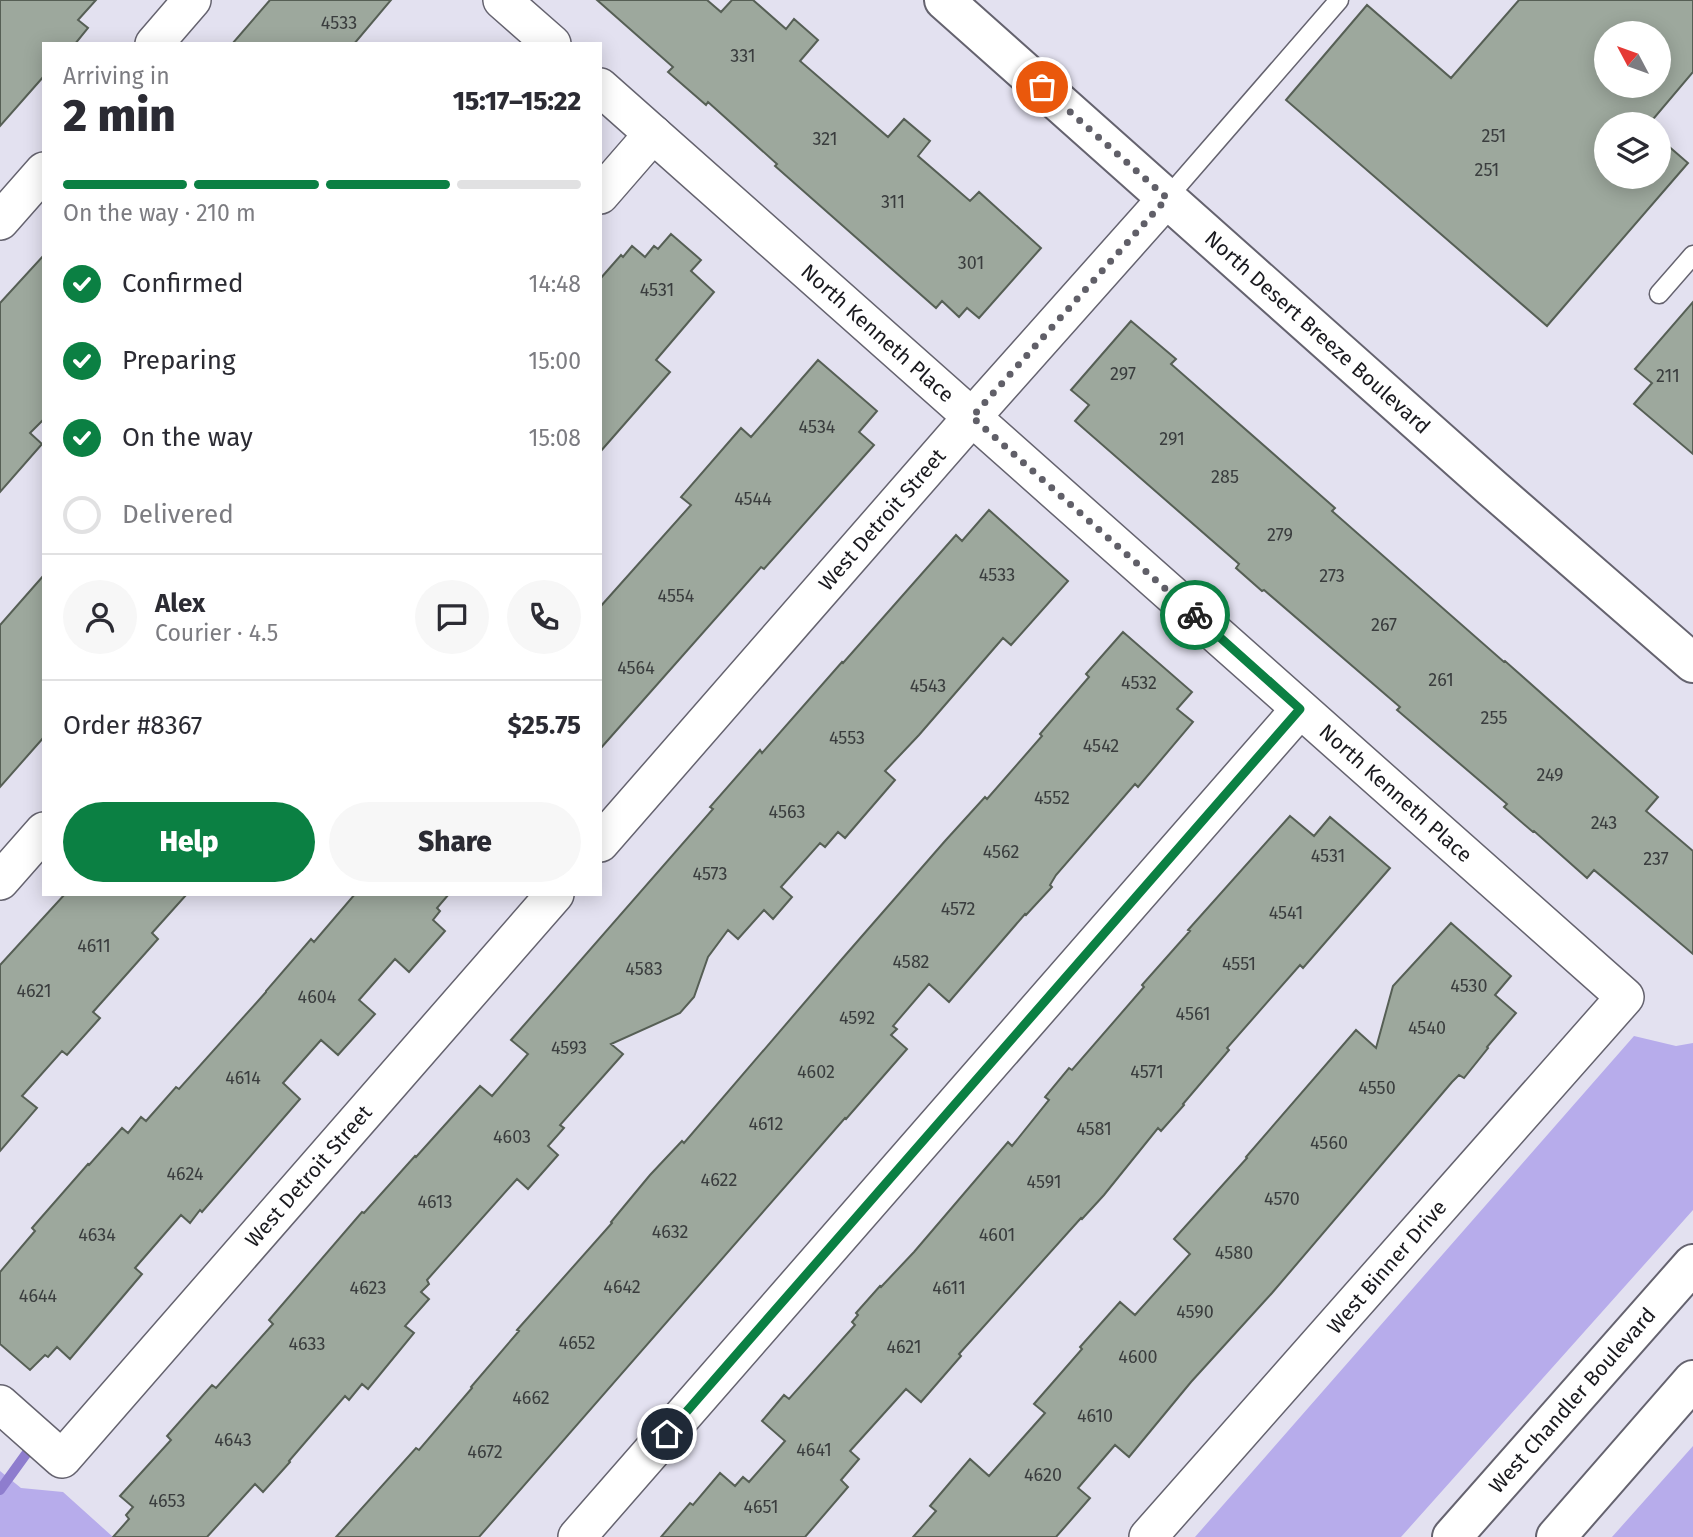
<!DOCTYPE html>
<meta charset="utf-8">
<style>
:root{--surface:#fff;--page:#f7f7f7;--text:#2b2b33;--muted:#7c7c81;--line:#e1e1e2;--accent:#0b8043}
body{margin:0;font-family:"Fira Sans",sans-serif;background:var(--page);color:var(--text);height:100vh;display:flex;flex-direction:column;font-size:26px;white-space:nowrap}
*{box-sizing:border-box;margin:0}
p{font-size:23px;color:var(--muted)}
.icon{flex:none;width:38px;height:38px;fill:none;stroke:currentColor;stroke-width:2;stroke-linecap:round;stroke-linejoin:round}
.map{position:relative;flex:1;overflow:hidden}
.panel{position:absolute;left:42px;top:42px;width:560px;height:854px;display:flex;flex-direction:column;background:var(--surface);border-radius:0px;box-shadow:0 4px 18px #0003}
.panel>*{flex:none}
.needle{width:46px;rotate:311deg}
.fabs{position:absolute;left:1594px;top:21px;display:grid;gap:14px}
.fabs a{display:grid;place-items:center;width:77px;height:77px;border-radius:50%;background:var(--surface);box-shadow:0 4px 18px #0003;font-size:35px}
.pin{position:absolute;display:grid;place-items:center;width:60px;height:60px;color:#fff;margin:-30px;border:4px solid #fff;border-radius:50%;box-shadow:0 2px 7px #0007}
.courier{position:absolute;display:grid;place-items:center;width:70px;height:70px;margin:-35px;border:5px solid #0b8043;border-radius:50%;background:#fff;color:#222;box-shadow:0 2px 9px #0007}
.headline em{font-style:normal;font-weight:800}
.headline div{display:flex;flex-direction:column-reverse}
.headline{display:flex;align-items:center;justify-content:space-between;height:119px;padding:0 21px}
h1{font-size:46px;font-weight:800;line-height:52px}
.bar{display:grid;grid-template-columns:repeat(4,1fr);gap:10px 7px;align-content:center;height:84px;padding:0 21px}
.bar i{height:9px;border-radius:5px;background:var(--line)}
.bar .selected{background:var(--accent)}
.bar p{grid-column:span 4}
.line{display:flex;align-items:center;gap:18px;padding:0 21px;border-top:2px solid var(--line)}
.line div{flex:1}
.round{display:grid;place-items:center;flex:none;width:74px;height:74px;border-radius:37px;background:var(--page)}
ol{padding:0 21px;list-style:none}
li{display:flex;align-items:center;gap:21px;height:77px}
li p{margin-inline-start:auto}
li .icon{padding:7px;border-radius:50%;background:var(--accent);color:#fff;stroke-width:4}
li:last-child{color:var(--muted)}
li i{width:38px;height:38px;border:4px solid var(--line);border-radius:50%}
.action{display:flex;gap:14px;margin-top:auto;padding:14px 21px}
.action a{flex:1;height:80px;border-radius:42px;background:var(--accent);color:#fff;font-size:28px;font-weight:800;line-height:80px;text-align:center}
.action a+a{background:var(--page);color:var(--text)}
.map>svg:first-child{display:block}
.green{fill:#b7aceb}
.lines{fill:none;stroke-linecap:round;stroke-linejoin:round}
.stream{stroke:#8e7dce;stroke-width:10}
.building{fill:#9da89d;stroke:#565f55;stroke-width:2;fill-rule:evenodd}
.service-casing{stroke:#65636f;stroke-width:21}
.minor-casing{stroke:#65636f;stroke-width:40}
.tertiary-casing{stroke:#65636f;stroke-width:42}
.secondary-casing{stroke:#65636f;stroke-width:42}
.service{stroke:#fff;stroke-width:18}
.minor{stroke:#fff;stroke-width:37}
.tertiary{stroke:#fff;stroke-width:38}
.secondary{stroke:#fff;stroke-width:38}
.done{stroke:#605f68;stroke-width:7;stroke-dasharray:0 12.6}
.route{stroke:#0b8043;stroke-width:9}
.labels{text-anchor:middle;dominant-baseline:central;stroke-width:6;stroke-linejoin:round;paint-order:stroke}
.number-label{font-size:18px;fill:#3a3d3e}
.street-label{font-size:21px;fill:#19191e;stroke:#fff}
</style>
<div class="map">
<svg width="1693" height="1537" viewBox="0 0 1693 1537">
<rect width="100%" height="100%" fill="#e3e1f0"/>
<path class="green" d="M 1634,1036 L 1676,1046 L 1693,1043 L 1693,1210 L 1401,1537 L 1195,1537 Z
M 1693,1446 L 1693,1537 L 1612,1537 Z
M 0,1471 L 21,1488 L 63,1492 L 113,1537 L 0,1537 Z"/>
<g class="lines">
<path class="stream" d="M 0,1490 L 34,1443"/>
</g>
<path class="building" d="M 0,0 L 96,0 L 78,20 L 88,28 L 75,44 L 44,44 L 44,76 L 0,126 Z
M 270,0 L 391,0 L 354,44 L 232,44 Z
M 597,0 L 707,0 L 721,12 L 732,0 L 753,0 L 786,29 L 794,19 L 818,40 L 800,61 L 888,137 L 904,119 L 930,141 L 918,156 L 970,201 L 979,192 L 1041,248 L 979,318 L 967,308 L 959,317 L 942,301 L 936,308 L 775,166 L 777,164 L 708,102 L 706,105 L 668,72 L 673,67 Z
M 1519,0 L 1693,0 L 1693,72 L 1649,124 L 1606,124 L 1606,177 L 1659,177 L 1659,138 L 1688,163 L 1547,326 L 1286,100 L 1367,5 L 1451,78 ZM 1606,33 L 1659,33 L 1659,86 L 1606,86 Z
M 671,234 L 701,260 L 691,271 L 714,292 L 656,360 L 670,372 L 600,452 L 600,279 L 621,255 L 623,257 L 632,246 L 645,257 L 654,246 L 658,249 Z
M 44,255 L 44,419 L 30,433 L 42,444 L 0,492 L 0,303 Z
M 1693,302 L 1693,454 L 1634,404 L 1652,383 L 1635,369 Z
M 1131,321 L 1176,359 L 1171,364 L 1335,508 L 1332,511 L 1504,662 L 1505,661 L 1658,797 L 1646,811 L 1693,851 L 1693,954 L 1594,870 L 1587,878 L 1534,831 L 1533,832 L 1504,807 L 1507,804 L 1397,710 L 1400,707 L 1264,590 L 1262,591 L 1236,568 L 1239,564 L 1075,421 L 1089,405 L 1071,390 Z
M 818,360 L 877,411 L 859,432 L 874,445 L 764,569 L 761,567 L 600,749 L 600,607 L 691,505 L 681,497 L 741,428 L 751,437 Z
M 989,510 L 1068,581 L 1011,645 L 1003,638 L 919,735 L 885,771 L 895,780 L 845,838 L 838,832 L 825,847 L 820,843 L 781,887 L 792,897 L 773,919 L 764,910 L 738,939 L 728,930 L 708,957 L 694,997 L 680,1013 L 611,1044 L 623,1054 L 560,1125 L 564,1128 L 548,1146 L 558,1155 L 528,1189 L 517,1179 L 427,1280 L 429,1284 L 421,1292 L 429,1299 L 405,1326 L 414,1333 L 368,1389 L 362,1384 L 349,1400 L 345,1396 L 289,1461 L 290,1462 L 263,1492 L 255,1484 L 207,1537 L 113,1537 L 129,1519 L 126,1515 L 133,1507 L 120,1496 L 171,1440 L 167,1436 L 212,1385 L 216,1388 L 273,1324 L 269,1320 L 362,1212 L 364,1213 L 415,1156 L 416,1157 L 480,1086 L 492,1096 L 528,1054 L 511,1040 L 713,809 L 710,807 L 760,750 L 762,753 L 842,662 L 843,663 L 956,535 L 962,541 Z
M 44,575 L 44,737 L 0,787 L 0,625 Z
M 1123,632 L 1192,692 L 1177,709 L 1193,722 L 1138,787 L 1135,784 L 1056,875 L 1050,885 L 1052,887 L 1026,915 L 1025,914 L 949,1002 L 929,984 L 893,1026 L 897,1029 L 891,1035 L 907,1049 L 846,1119 L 845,1118 L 479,1537 L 336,1537 L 416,1448 L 419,1450 L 472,1388 L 471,1387 L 519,1331 L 517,1330 L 612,1223 L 611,1222 L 650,1175 L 682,1141 L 684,1143 L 842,959 L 945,841 L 985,797 L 987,799 L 1042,736 L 1040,734 L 1089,677 L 1086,674 Z
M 1290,816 L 1314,836 L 1330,817 L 1390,868 L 1303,968 L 1300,965 L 1227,1048 L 1229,1050 L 1183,1104 L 1184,1105 L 1161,1131 L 1158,1128 L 1104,1195 L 1082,1219 L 1081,1218 L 959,1354 L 961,1356 L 921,1402 L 906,1389 L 850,1451 L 859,1459 L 841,1480 L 848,1487 L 805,1537 L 661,1537 L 690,1503 L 693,1505 L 720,1473 L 735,1486 L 743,1477 L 749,1482 L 785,1441 L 762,1421 L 784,1395 L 789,1399 L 855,1325 L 852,1322 L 858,1315 L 856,1313 L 880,1286 L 881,1287 L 914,1252 L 1008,1142 L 1012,1146 L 1049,1100 L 1045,1097 L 1069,1068 L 1072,1070 L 1144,987 L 1142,985 L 1190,931 L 1188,930 Z
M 65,894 L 187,894 L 152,933 L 158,939 L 93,1012 L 100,1018 L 67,1055 L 62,1051 L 22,1096 L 37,1108 L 0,1151 L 0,965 Z
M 355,894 L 449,894 L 437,908 L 440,911 L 433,920 L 445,931 L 409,972 L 395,959 L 359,1000 L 375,1014 L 338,1055 L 321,1040 L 283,1083 L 300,1099 L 202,1212 L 200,1210 L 190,1223 L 181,1215 L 135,1268 L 142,1274 L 70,1359 L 57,1347 L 48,1357 L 45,1355 L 30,1370 L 0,1344 L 0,1272 L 35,1231 L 32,1228 L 88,1164 L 89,1165 L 122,1128 L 128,1133 L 141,1117 L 146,1121 L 176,1087 L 179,1089 L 266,992 L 266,991 L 311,939 L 314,942 Z
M 1451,923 L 1511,976 L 1495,995 L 1516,1013 L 1487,1047 L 1488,1048 L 1464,1078 L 1459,1075 L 1452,1082 L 1272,1293 L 1191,1382 L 1129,1457 L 1115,1445 L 1078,1488 L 1090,1498 L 1056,1537 L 913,1537 L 936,1511 L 930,1506 L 970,1459 L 989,1476 L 1045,1413 L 1034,1404 L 1082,1349 L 1080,1347 L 1120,1302 L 1135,1315 L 1190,1254 L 1174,1239 L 1247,1158 L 1246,1157 L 1356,1030 L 1376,1048 L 1393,986 Z"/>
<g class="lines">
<defs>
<path id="service" d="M 1167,198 L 1339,0
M 1659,294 L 1693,255"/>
<g id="minor">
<path d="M 502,0 L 552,44"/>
<path d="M 154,44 L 192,0"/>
<path id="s1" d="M 600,87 L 1625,997 L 1148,1537"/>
<path d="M 600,195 L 653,134"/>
<path d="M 0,221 L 44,171"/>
<path id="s2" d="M 600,843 L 972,417 L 1167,198"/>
<path d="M 0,881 L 44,831"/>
<path id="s3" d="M 0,1404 L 62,1459 L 555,894"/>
<path d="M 577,1537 L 1300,709"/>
</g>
<g id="tertiary">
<path id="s4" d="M 944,0 L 1492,488 L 1693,663"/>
</g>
<g id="secondary">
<path id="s5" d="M 1452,1537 L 1693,1264"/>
<path d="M 1556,1537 L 1693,1380"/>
</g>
</defs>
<use href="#service" class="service-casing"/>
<use href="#minor" class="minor-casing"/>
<use href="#tertiary" class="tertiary-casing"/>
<use href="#secondary" class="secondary-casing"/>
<use href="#service" class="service"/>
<use href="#minor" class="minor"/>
<use href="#tertiary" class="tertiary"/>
<use href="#secondary" class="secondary"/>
</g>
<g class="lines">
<path class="done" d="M 1042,87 L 1167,198 L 972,417 L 1195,615"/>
<path class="route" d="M 667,1434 L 1300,709 L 1195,615"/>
</g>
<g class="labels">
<g class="number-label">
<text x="339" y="23">4533</text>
<text x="743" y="56">331</text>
<text x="1494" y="136">251</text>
<text x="825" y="139">321</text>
<text x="1487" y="170">251</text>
<text x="893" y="202">311</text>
<text x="971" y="263">301</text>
<text x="657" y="290">4531</text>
<text x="1123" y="374">297</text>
<text x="1668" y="376">211</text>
<text x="817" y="427">4534</text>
<text x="1172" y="439">291</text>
<text x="1225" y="477">285</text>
<text x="753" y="499">4544</text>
<text x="1280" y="535">279</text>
<text x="997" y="575">4533</text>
<text x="1332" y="576">273</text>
<text x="676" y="596">4554</text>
<text x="1384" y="625">267</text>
<text x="636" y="668">4564</text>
<text x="1441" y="680">261</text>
<text x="1139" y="683">4532</text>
<text x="928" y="686">4543</text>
<text x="1494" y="718">255</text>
<text x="847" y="738">4553</text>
<text x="1101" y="746">4542</text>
<text x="1550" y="775">249</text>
<text x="1052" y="798">4552</text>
<text x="787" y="812">4563</text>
<text x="1604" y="823">243</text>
<text x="1001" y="852">4562</text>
<text x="1328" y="856">4531</text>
<text x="1656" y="859">237</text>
<text x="710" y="874">4573</text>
<text x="958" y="909">4572</text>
<text x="1286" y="913">4541</text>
<text x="94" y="946">4611</text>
<text x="911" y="962">4582</text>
<text x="1239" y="964">4551</text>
<text x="644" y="969">4583</text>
<text x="1469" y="986">4530</text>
<text x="34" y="991">4621</text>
<text x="317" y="997">4604</text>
<text x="1193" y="1014">4561</text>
<text x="857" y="1018">4592</text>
<text x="1427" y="1028">4540</text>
<text x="569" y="1048">4593</text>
<text x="816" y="1072">4602</text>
<text x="1147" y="1072">4571</text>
<text x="243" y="1078">4614</text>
<text x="1377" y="1088">4550</text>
<text x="766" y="1124">4612</text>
<text x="1094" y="1129">4581</text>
<text x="512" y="1137">4603</text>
<text x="1329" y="1143">4560</text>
<text x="185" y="1174">4624</text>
<text x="719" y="1180">4622</text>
<text x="1044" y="1182">4591</text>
<text x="1282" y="1199">4570</text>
<text x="435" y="1202">4613</text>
<text x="670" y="1232">4632</text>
<text x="97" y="1235">4634</text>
<text x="997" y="1235">4601</text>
<text x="1234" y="1253">4580</text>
<text x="622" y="1287">4642</text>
<text x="368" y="1288">4623</text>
<text x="949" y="1288">4611</text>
<text x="38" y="1296">4644</text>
<text x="1195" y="1312">4590</text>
<text x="577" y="1343">4652</text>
<text x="307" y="1344">4633</text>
<text x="904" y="1347">4621</text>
<text x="1138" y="1357">4600</text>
<text x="531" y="1398">4662</text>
<text x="1095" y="1416">4610</text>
<text x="233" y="1440">4643</text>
<text x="814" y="1450">4641</text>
<text x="485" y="1452">4672</text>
<text x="1043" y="1475">4620</text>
<text x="167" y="1501">4653</text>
<text x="761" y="1507">4651</text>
</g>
<g class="street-label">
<text stroke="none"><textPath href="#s4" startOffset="500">North Desert Breeze Boulevard</textPath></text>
<text stroke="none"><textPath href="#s1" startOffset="371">North Kenneth Place</textPath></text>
<text stroke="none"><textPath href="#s2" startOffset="429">West Detroit Street</textPath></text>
<text stroke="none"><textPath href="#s1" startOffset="1064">North Kenneth Place</textPath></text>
<text stroke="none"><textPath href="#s3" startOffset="458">West Detroit Street</textPath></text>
<text transform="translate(1387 1267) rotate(-49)">West Binner Drive</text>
<text stroke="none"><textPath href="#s5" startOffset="182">West Chandler Boulevard</textPath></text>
</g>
</g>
</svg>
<div class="fabs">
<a><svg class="needle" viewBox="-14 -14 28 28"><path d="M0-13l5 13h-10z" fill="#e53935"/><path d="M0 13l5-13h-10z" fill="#7c7c81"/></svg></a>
<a><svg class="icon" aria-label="layers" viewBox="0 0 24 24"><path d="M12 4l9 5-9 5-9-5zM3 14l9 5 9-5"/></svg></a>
</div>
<div class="pin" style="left:1042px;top:87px;background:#ea580c"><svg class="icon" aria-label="bag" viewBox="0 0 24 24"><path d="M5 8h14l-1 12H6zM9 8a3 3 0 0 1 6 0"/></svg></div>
<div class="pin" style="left:667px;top:1434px;background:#1f2937"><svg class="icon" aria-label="home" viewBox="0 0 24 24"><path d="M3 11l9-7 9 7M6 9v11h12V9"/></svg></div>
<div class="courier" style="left:1195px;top:615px"><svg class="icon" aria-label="bike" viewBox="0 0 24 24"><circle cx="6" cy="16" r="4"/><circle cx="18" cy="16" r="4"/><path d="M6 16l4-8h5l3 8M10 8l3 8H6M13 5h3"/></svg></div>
<section class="panel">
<div class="headline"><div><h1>2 min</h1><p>Arriving in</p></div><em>15:17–15:22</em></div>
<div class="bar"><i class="selected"></i><i class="selected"></i><i class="selected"></i><i></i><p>On the way · 210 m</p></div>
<ol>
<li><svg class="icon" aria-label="check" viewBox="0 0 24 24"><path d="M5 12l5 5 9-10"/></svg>Confirmed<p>14:48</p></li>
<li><svg class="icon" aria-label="check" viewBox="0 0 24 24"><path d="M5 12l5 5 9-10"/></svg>Preparing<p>15:00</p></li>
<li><svg class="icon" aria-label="check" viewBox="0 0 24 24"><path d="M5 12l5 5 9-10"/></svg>On the way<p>15:08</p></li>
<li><i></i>Delivered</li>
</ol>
<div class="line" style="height:126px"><a class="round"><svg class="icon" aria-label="person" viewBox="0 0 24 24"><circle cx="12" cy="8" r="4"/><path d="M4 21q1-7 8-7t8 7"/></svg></a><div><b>Alex</b><p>Courier · 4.5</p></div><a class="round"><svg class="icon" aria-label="chat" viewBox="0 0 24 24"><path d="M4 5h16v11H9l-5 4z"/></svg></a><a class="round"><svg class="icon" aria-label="phone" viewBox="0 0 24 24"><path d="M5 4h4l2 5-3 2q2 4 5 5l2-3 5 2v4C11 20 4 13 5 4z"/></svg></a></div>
<div class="line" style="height:91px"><div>Order #8367</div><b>$25.75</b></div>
<div class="action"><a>Help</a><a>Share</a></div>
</section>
</div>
